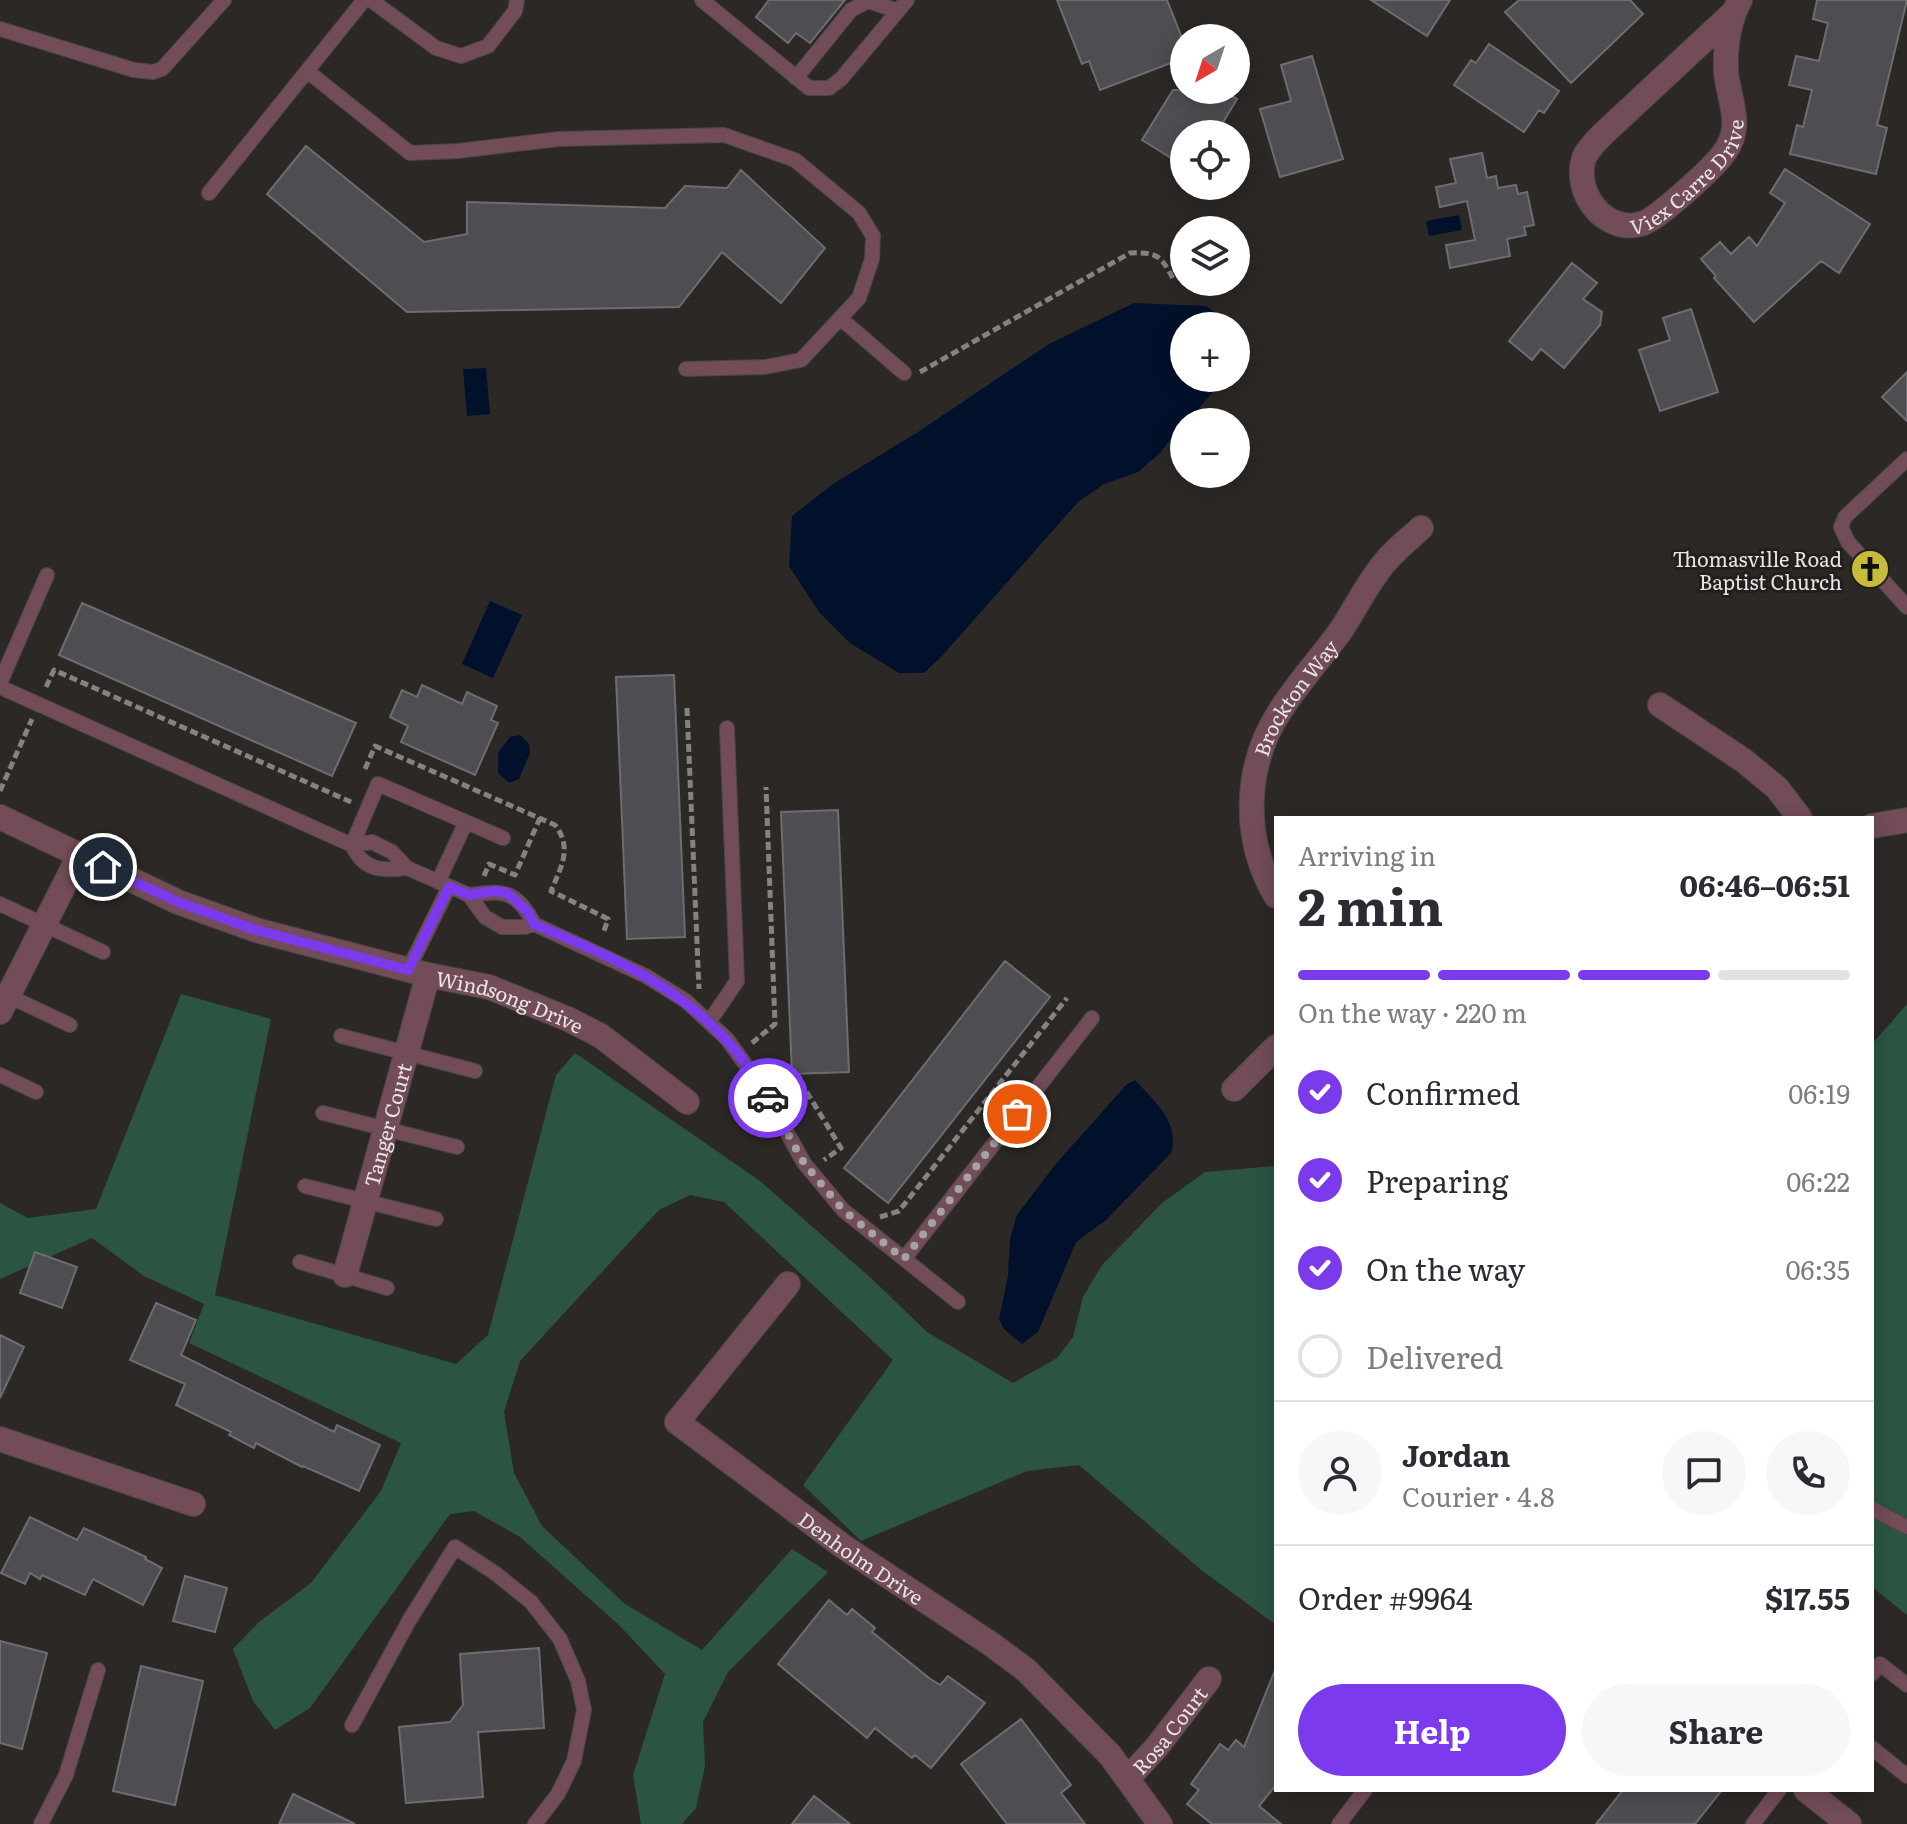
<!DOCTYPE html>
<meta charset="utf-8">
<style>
:root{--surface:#fff;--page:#f7f7f7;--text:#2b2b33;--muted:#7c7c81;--line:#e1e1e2;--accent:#7c3aed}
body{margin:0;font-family:Literata,serif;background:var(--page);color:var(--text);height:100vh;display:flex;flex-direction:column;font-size:30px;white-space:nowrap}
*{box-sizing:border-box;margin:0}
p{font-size:26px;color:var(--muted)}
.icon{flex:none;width:44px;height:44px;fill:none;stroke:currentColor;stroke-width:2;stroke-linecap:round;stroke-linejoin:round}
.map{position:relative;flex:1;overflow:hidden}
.drawer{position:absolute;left:1274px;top:816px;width:600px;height:976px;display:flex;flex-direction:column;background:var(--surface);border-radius:0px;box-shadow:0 4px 20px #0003}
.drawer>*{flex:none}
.needle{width:52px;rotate:219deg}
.fabs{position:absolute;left:1170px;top:24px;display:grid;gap:16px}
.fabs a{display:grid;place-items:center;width:80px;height:80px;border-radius:50%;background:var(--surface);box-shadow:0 4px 20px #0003;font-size:40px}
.pin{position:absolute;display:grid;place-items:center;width:68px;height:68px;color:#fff;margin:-34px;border:4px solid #fff;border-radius:50%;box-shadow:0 2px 8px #0007}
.courier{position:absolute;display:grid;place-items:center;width:80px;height:80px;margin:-40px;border:6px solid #7c3aed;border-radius:50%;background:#fff;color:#222;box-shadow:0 2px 10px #0007}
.summary em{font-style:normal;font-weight:700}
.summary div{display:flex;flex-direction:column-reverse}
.summary{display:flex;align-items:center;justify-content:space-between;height:136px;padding:0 24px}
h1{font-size:52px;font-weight:700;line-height:60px}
.bar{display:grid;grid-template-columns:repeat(4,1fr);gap:12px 8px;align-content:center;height:96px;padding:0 24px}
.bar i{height:10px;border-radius:6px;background:var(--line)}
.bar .selected{background:var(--accent)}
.bar p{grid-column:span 4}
.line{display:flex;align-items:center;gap:20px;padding:0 24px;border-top:2px solid var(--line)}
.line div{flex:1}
.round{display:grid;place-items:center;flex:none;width:84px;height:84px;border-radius:42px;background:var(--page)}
ol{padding:0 24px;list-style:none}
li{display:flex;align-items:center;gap:24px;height:88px}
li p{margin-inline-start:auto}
li .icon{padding:8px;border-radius:50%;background:var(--accent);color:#fff;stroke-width:4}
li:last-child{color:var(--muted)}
li i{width:44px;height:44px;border:4px solid var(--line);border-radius:50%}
.cta{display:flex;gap:16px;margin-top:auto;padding:16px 24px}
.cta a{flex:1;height:92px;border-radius:48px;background:var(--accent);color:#fff;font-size:32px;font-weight:700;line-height:92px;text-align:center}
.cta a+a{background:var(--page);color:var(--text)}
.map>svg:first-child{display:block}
.green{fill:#2b5442}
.water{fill:#01112b}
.building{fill:#4f4d51;stroke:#6d6c70;stroke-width:2}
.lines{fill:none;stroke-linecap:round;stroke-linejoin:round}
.lane-casing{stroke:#4a4644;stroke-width:16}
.street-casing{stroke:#4a4644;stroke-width:26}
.path{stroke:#858280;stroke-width:5;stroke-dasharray:8 4;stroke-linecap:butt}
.lane{stroke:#724c57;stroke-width:14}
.street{stroke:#724c57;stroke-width:24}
.done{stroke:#a6a3a2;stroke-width:8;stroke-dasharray:0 14.4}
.route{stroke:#7c3aed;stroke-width:10}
.labels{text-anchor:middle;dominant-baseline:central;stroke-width:6;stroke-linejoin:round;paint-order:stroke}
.street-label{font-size:20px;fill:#e8e5e4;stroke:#221f1d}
.poi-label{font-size:20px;fill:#e8e5e4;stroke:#221f1d;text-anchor:end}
</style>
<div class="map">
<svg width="1907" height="1824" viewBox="0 0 1907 1824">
<rect width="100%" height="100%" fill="#2c2826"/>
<path class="green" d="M 181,994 L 271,1019 L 215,1295 L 456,1364 L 488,1335 L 556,1075 L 575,1053 L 760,1181 L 872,1279 L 927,1332 L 1013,1383 L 1057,1358 L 1073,1337 L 1083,1297 L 1102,1265 L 1162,1203 L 1205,1172 L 1276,1166 L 1276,1625 L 1200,1569 L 1079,1465 L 1027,1471 L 861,1541 L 803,1485 L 893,1360 L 724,1202 L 690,1195 L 659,1210 L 520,1361 L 504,1412 L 514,1473 L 542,1526 L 625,1604 L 702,1650 L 792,1549 L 828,1572 L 728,1672 L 703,1722 L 705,1766 L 696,1808 L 682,1824 L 641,1824 L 633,1775 L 665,1674 L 619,1625 L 520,1537 L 474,1511 L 450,1514 L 310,1708 L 275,1730 L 253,1701 L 233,1649 L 259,1622 L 311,1583 L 381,1491 L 401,1443 L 189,1343 L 204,1304 L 144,1276 L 92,1238 L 0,1279 L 0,1203 L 28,1218 L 96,1209 Z
M 1907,1004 L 1907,1615 L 1872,1587 L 1872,1044 Z"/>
<path class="water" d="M 1459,215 L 1462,230 L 1429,236 L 1426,221 Z
M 1134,303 L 1206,306 L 1233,326 L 1184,326 L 1184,378 L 1225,378 L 1187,422 L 1184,422 L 1160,453 L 1138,472 L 1104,484 L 1078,502 L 941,657 L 924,673 L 899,673 L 850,643 L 819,612 L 789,566 L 792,516 L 833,484 L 918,432 L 1049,344 Z
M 486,368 L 490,414 L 467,416 L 463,369 Z
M 490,601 L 522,615 L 493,678 L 462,664 Z
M 520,735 L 529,744 L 530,753 L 519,779 L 509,783 L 498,773 L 498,753 L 510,737 Z
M 1135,1080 C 1155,1102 1180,1122 1171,1153 L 1106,1220 L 1076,1242 L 1038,1332 L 1022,1344 L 1004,1329 L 999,1319 L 1008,1276 L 1010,1239 L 1017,1215 L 1055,1165 L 1127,1084 Z"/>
<path class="building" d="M 769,0 L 845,0 L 810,43 L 796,33 L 788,43 L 756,17 Z
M 1057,0 L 1167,0 L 1184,43 L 1184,58 L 1100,90 L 1089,61 L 1082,64 Z
M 1371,0 L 1450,0 L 1427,36 Z
M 1519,0 L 1630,0 L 1643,14 L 1571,83 L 1505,12 Z
M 1817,0 L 1907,0 L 1877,125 L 1887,128 L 1876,174 L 1790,154 L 1797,125 L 1803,127 L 1812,90 L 1789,85 L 1796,56 L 1819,61 L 1828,23 L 1813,19 Z
M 1489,44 L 1559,91 L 1544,113 L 1539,110 L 1524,132 L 1454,85 L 1471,60 L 1476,63 Z
M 1312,56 L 1343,159 L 1280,177 L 1260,109 L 1291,101 L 1281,65 Z
M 1173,90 L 1223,90 L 1237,99 L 1216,134 L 1184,134 L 1184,166 L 1142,140 Z
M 306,146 L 424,242 L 467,234 L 467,202 L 665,208 L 685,186 L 727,188 L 741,170 L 825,248 L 781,303 L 722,252 L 679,307 L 407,312 L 267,194 Z
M 1482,153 L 1487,178 L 1496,176 L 1498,188 L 1516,185 L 1518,194 L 1527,192 L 1534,225 L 1524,227 L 1526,235 L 1507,239 L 1510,256 L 1450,268 L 1446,245 L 1475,240 L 1467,201 L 1440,207 L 1436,187 L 1456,183 L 1450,159 Z
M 1785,169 L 1870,224 L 1839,273 L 1821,261 L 1754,322 L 1714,278 L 1716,276 L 1701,259 L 1720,242 L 1731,254 L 1749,237 L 1757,246 L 1785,203 L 1770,193 Z
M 1572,263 L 1597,283 L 1583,299 L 1602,312 L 1600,325 L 1564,368 L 1541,349 L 1532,360 L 1509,341 Z
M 1691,309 L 1718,392 L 1660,411 L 1639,350 L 1670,340 L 1663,318 Z
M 1907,372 L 1907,421 L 1882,397 Z
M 82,603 L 356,723 L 332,776 L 59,655 Z
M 674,675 L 685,937 L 627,939 L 616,677 Z
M 422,685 L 462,704 L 467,692 L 497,706 L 491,720 L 498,723 L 475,775 L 401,742 L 408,726 L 390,717 L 402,690 L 417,697 Z
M 838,810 L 849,1072 L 792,1074 L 781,812 Z
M 1005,961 L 1050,997 L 888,1203 L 844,1168 Z
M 35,1252 L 77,1267 L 62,1308 L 20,1293 Z
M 156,1303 L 196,1320 L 181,1355 L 334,1432 L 337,1425 L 380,1445 L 359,1491 L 303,1466 L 302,1467 L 256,1443 L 254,1448 L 229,1435 L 231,1432 L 176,1405 L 185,1384 L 130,1360 Z
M 0,1335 L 24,1347 L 0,1398 Z
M 30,1517 L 77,1540 L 84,1528 L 146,1557 L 145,1559 L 162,1568 L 143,1605 L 93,1579 L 85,1595 L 42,1575 L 40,1579 L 30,1573 L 25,1584 L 1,1573 Z
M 185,1576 L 227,1588 L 215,1632 L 173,1621 Z
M 829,1600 L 847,1615 L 852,1609 L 875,1628 L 872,1632 L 929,1678 L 940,1685 L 948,1676 L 985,1703 L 931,1768 L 915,1755 L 912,1758 L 875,1728 L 867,1738 L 778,1664 Z
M 0,1641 L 47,1653 L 22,1749 L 0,1743 Z
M 539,1648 L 544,1728 L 478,1732 L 483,1797 L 406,1803 L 399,1727 L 450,1722 L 463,1705 L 460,1654 Z
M 141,1666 L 203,1681 L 175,1805 L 113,1791 Z
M 1275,1670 L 1276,1785 L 1259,1806 L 1281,1824 L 1212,1824 L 1187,1804 L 1199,1790 L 1191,1784 L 1220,1744 L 1228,1750 L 1236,1740 L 1244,1747 Z
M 1021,1719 L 1071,1785 L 1061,1793 L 1085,1824 L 1007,1824 L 961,1764 Z
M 1623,1790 L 1722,1790 L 1695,1824 L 1596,1824 Z
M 293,1794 L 355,1824 L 279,1824 Z
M 814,1796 L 850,1824 L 792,1824 Z"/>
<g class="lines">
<defs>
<path id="lane" d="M 371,0 L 436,48 L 461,56 L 488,46 L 515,11 L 517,0
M 702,0 L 809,88 L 829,88 L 841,79 L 907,0
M 0,29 L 134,70 L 153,72 L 162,69 L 224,0
M 307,71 L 410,153 L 458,151 L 559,139 L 724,135 L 795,160 L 859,213 L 873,236 L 872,259 L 859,298 L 801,360 L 765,367 L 686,369
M 796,78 L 851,10 L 868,1 L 898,11
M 209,193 L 364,0
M 840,318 L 904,373
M 1907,459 L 1845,517 L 1841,527 L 1848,542 L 1907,607
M 0,683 L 47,575
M 0,687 L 352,845 L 372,842 L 392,852 L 407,868 L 469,895 L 485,917 L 502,927 L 525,927 L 534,924
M 407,868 C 381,871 364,871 352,845 L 378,784 L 503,838
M 438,882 L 466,822
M 469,895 C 503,890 517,890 534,924 L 646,976 L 686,1001 L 727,1039 L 761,1086 L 804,1163 L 843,1210 L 958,1302
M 0,904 L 103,952
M 408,970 L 449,887
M 2,993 L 70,1025
M 709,1022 L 737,981 L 727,728
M 341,1036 L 475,1071
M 0,1075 L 36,1092
M 323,1113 L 457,1147
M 305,1186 L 436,1219
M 904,1259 L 1092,1018
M 300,1262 L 387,1288
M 1872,1509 L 1907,1527
M 1872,1674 L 1880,1664 L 1907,1685
M 352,1725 L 410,1619 L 455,1547 L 495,1573 L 531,1602 L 560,1639 L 578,1681 L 584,1710 L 574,1761 L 558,1794 L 535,1824
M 1872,1748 L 1907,1776
M 41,1824 L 66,1775 L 98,1670
M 1339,1824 L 1365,1790
M 1753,1824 L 1779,1790"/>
<g id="street">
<path id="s1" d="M 1734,12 L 1603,134 C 1596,141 1587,150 1584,158 C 1573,192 1604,234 1641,224 C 1658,219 1713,168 1724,153 C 1745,125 1728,100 1726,71 C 1725,46 1728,22 1740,0"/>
<path d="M 1660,705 L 1743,760 L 1777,788 L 1800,818"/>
<path id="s2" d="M 0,817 L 178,902 L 256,930 L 428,975 L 489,987 L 568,1019 L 601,1036 L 687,1102"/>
<path d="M 1872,826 L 1907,820"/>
<path id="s3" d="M 1276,896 C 1242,839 1244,766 1280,711 C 1298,683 1320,659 1339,633 C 1355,610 1367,583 1386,561 C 1396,549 1409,539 1421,528"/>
<path d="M 0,1012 L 79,856"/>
<path d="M 1234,1089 L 1276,1047"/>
<path id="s4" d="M 345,1275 L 428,975"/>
<path id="s5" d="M 788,1284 L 677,1422 L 844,1547 L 991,1644 L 1026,1670 L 1110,1755 L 1160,1824"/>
<path d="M 0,1439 L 193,1504"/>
<path id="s6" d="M 1129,1777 L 1156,1748 L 1209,1679"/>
<path d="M 1806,1790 L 1849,1824"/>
</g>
</defs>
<use href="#lane" class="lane-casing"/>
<use href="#street" class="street-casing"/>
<path class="path" d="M 920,372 L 1130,253 C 1157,252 1161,255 1173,279
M 46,687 L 54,670 L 351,802
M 687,708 L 699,989
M 365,769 L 375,746 L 555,825 C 573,848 561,867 551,891 L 608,919 L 603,934
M 0,791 L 32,719
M 484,876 L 489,864 L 515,875 L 540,818
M 752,1043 L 775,1024 L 766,787
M 787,1092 L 803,1086 L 841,1148 L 824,1160
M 880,1217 L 899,1211 L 1067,998"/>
<use href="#lane" class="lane"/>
<use href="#street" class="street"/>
</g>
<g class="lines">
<path class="done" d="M 768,1098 L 804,1163 L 843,1210 L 904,1259 L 1017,1114"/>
<path class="route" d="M 103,867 L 178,902 L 256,930 L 408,970 L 449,887 L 469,895 L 494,891 L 507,893 L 528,912 L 534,924 C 631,965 714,1001 768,1098"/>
</g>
<defs>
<symbol id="church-disc" viewBox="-11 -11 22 22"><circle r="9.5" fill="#c7bb3b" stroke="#221f1d"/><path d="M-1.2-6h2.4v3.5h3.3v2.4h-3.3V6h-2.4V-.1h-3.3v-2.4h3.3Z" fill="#111"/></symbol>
</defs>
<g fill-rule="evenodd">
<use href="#church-disc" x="1848" y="547" width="44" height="44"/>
</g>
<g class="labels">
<g class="street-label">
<text stroke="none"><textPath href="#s1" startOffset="382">Viex Carre Drive</textPath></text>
<text stroke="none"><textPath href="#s3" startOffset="214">Brockton Way</textPath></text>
<text stroke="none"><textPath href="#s2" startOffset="544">Windsong Drive</textPath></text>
<text stroke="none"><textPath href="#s4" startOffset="156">Tanger Court</textPath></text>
<text stroke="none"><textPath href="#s5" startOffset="406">Denholm Drive</textPath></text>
<text stroke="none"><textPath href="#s6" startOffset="62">Rosa Court</textPath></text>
</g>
<g class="poi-label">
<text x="1842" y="558">Thomasville Road<tspan x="1842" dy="23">Baptist Church</tspan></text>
</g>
</g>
</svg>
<div class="fabs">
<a><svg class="needle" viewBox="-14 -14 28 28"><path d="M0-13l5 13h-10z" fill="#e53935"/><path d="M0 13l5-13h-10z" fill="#7c7c81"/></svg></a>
<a><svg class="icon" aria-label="locate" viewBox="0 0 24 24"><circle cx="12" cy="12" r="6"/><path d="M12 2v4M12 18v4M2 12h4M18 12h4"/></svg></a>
<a><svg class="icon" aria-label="layers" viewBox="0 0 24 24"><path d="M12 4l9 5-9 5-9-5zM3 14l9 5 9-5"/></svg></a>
<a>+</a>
<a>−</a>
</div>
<div class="pin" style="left:1017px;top:1114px;background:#ea580c"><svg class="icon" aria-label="bag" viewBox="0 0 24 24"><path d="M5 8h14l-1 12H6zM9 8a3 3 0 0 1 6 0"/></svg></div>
<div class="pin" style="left:103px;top:867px;background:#1f2937"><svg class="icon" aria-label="home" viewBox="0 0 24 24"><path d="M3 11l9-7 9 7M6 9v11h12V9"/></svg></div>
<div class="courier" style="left:768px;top:1098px"><svg class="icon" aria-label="car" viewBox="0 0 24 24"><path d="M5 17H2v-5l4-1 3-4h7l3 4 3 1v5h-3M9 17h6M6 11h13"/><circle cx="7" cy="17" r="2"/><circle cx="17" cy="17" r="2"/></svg></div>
<section class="drawer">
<div class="summary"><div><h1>2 min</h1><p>Arriving in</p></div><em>06:46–06:51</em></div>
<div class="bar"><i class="selected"></i><i class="selected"></i><i class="selected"></i><i></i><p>On the way · 220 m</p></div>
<ol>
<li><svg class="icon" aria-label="check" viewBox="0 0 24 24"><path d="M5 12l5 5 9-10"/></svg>Confirmed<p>06:19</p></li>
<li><svg class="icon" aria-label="check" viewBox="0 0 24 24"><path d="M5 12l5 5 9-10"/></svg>Preparing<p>06:22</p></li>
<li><svg class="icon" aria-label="check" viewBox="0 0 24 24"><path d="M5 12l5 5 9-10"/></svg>On the way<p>06:35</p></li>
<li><i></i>Delivered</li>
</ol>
<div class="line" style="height:144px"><a class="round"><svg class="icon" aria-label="person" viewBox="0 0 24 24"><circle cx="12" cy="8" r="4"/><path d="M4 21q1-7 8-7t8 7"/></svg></a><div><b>Jordan</b><p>Courier · 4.8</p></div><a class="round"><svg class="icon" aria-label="chat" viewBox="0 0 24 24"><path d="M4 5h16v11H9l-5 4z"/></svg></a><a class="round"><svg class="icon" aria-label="phone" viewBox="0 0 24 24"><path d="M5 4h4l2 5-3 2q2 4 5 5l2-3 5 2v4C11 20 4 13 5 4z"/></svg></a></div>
<div class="line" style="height:104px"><div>Order #9964</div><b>$17.55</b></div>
<div class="cta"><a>Help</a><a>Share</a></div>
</section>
</div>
